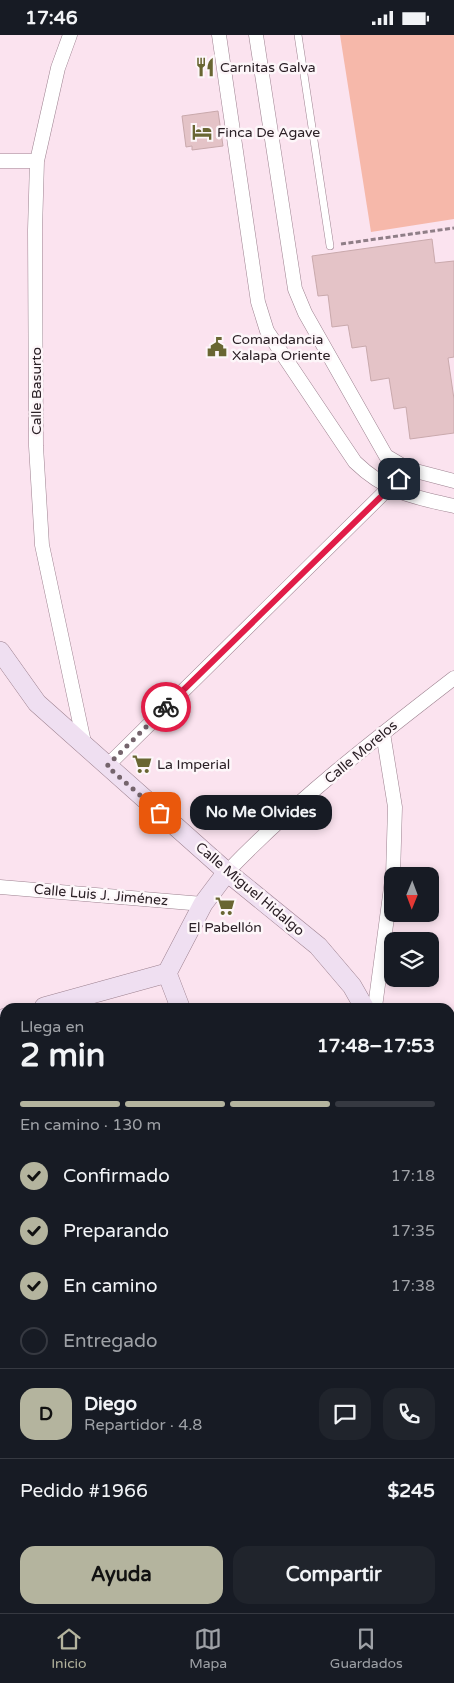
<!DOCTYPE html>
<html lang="es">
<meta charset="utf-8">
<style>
:root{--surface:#171b24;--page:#20242c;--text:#f1f3f6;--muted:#9ea1a6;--line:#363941;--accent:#b4b49e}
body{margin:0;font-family:"Varela Round",sans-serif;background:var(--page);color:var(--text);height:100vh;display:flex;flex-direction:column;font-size:19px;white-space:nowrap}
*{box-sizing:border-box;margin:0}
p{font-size:16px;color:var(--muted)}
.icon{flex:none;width:28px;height:28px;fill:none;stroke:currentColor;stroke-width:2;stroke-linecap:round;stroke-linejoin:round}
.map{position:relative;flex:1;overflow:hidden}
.side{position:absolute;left:0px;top:968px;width:455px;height:611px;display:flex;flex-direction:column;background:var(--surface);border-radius:15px 15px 0 0;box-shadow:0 2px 8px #0003}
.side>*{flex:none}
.needle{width:32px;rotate:181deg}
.buttons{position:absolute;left:384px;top:832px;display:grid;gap:10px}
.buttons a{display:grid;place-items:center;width:55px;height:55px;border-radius:10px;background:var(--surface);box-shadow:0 2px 8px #0003;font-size:25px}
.pin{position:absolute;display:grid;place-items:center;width:42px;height:42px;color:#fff;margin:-21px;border-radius:10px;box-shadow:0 2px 8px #0006}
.courier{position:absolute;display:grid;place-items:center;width:50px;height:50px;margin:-25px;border:4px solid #e11d48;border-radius:50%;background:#fff;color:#222;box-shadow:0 1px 6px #0007}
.bubble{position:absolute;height:35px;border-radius:15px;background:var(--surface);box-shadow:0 2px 8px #0003;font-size:16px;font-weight:700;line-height:35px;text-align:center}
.headline em{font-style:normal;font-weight:700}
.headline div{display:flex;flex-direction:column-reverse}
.headline{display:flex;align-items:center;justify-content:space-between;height:85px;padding:0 20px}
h1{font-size:32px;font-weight:700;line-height:38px}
.bar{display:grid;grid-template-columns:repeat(4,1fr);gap:8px 5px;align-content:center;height:60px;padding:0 20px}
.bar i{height:6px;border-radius:4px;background:var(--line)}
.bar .current{background:var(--accent)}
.bar p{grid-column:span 4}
.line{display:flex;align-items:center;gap:12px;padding:0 20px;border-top:1px solid var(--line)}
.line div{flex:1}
.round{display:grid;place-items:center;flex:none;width:52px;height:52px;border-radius:15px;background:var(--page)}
ol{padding:0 20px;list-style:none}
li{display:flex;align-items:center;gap:15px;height:55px}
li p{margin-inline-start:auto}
li .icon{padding:5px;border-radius:50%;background:var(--accent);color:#111;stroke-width:4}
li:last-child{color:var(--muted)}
li i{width:28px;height:28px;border:2px solid var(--line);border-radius:50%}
.primary-button{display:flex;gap:10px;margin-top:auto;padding:10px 20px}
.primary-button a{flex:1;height:58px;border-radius:15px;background:var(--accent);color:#111;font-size:20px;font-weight:700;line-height:58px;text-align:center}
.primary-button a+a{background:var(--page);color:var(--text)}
.status{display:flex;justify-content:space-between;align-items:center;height:35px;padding:0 25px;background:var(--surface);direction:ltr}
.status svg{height:14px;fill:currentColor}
.menu{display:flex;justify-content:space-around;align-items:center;height:70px;border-top:1px solid var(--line);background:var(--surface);font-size:14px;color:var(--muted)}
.menu a{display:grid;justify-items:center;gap:2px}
.menu .current{color:var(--accent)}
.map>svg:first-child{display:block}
.green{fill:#f6b8aa}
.building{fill:#e4c3c7;stroke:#c9a9ac}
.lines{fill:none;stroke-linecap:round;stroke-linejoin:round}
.service-casing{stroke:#9d8290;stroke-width:8}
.pedestrian-casing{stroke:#9d8290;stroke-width:11}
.minor-casing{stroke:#9d8290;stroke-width:15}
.secondary-casing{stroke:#9d8290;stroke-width:20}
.path{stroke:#8f7e87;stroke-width:3;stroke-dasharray:5 2.5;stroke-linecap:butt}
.service{stroke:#fff;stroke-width:7}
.pedestrian{stroke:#fff;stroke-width:10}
.minor{stroke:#fff;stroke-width:14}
.secondary{stroke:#efdff1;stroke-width:19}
.done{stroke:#74646c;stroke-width:5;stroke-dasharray:0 9}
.route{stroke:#e11d48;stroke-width:6}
.labels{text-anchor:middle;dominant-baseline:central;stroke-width:5;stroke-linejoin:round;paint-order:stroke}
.poi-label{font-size:14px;fill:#2b2026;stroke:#fdf6f9;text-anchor:start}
.street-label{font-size:14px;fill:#2b2026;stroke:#fdf6f9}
</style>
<div class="status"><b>17:46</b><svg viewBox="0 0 49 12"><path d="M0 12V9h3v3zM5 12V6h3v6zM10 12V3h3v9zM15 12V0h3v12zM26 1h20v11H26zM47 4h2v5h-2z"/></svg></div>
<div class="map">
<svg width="454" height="1578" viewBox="0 0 454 1578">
<rect width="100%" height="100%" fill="#fbe3ef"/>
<path class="green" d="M 340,0 L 454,0 L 454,184 L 371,197 Z"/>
<path class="building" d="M 218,76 L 223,111 L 192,115 L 192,111 L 186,112 L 182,81 Z
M 432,204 L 435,228 L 454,226 L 454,322 L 448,323 L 454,364 L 454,398 L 410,404 L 406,372 L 394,374 L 389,343 L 371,346 L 366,311 L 352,313 L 348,290 L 332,292 L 328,260 L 318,261 L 312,221 Z"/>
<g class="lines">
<defs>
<path id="service" d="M 298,0 L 330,211"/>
<path id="pedestrian" d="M 450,1276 L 454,1276"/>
<path id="minor" d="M 70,0 L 58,33 L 37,126 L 35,195 L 36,411 L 42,510 L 85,712
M 219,0 L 258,267 L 267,296 L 355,427 C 386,457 413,462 454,471
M 256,0 L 295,254 L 305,278 L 386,421 L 408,434 L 454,446
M 0,126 L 37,126
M 383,698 L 395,772 L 393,841
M 107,731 L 408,434
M 227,837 C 296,765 375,704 454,643
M 0,852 L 203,869
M 375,972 L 392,845
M 0,1330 L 5,1332"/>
<path id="secondary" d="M 0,616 L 37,668 L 227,837 L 318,911 L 352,951 L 364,972
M 167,938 L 203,869 L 227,837
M 167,938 L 180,972
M 44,972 L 167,938
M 0,985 L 5,983
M 450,1153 L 454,1159
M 450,1499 L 454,1499
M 0,1537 L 5,1536
M 450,1553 L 454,1549
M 212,1574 L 212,1578
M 418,1578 L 423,1574"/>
</defs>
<use href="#service" class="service-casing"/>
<use href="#pedestrian" class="pedestrian-casing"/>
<use href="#minor" class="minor-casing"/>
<use href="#secondary" class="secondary-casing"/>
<path class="path" d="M 341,209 L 454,193"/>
<use href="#service" class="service"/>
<use href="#pedestrian" class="pedestrian"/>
<use href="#minor" class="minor"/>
<use href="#secondary" class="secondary"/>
</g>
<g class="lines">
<path class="done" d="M 160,778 L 107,731 L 166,672"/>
<path class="route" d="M 166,672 L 399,444"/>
</g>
<defs>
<symbol id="restaurant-bare" viewBox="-9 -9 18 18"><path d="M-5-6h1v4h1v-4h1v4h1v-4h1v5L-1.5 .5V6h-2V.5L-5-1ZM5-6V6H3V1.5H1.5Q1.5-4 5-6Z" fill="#696632" stroke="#fdf6f9" stroke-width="2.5" paint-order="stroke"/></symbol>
<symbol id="hotel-bare" viewBox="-9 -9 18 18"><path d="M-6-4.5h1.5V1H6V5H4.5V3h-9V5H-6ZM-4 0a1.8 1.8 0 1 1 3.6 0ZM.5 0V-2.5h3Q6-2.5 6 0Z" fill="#696632" stroke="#fdf6f9" stroke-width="2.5" paint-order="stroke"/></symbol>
<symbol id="civic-bare" viewBox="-9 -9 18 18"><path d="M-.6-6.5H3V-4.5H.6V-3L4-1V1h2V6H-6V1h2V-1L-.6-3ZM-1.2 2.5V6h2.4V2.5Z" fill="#696632" stroke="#fdf6f9" stroke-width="2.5" paint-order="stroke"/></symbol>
<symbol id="supermarket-bare" viewBox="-9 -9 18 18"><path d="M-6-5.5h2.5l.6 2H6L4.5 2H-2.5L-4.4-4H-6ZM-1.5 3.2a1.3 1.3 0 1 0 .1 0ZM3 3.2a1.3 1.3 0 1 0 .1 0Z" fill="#696632" stroke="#fdf6f9" stroke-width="2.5" paint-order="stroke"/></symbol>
</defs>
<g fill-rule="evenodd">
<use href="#restaurant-bare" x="191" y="18" width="28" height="28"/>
<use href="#hotel-bare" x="188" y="83" width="28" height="28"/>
<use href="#civic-bare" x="203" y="298" width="28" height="28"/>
<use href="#supermarket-bare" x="128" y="715" width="28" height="28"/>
<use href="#supermarket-bare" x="211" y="857" width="28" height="28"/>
</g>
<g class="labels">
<g class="poi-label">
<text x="220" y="32">Carnitas Galva</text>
<text x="217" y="97">Finca De Agave</text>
<text x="232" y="304">Comandancia<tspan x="232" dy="16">Xalapa Oriente</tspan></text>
<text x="157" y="729">La Imperial</text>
<text x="225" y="892" text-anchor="middle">El Pabellón</text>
</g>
<g class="street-label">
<text transform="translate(36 356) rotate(-90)">Calle Basurto</text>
<text transform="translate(361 717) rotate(-40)">Calle Morelos</text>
<text transform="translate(250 854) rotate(40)">Calle Miguel Hidalgo</text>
<text transform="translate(101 860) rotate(5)">Calle Luis J. Jiménez</text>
</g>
</g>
</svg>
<div class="buttons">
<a><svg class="needle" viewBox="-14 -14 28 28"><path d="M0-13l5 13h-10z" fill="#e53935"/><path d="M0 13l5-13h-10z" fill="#9ea1a6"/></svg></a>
<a><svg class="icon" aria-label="layers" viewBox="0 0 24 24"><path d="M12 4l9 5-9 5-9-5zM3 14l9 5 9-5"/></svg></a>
</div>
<div class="pin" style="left:160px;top:778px;background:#ea580c"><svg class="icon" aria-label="bag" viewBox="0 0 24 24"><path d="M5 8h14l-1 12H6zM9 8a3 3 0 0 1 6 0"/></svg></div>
<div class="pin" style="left:399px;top:444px;background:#1f2937"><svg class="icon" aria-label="home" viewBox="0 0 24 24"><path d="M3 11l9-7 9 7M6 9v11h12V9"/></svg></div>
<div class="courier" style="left:166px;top:672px"><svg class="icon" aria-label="bike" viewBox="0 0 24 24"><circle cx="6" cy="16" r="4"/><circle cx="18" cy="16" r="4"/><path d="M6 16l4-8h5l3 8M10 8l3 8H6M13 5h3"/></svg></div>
<div class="bubble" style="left:190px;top:760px;width:142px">No Me Olvides</div>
<section class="side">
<div class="headline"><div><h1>2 min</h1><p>Llega en</p></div><em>17:48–17:53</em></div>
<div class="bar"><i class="current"></i><i class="current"></i><i class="current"></i><i></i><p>En camino · 130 m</p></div>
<ol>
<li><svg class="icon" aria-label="check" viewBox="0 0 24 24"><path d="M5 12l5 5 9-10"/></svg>Confirmado<p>17:18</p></li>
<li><svg class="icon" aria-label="check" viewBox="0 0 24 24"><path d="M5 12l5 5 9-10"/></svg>Preparando<p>17:35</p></li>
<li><svg class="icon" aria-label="check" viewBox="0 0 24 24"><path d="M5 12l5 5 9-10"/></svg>En camino<p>17:38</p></li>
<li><i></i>Entregado</li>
</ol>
<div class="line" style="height:90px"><b class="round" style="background:var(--accent);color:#111">D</b><div><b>Diego</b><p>Repartidor · 4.8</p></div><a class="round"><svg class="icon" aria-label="chat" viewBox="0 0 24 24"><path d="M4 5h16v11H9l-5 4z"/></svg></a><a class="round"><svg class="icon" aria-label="phone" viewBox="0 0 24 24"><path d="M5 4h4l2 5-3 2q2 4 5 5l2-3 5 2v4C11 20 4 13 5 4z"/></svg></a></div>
<div class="line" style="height:65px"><div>Pedido #1966</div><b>$245</b></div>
<div class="primary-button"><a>Ayuda</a><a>Compartir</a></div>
</section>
</div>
<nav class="menu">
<a class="current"><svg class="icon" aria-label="home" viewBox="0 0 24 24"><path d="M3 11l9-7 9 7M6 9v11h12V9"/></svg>Inicio</a>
<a><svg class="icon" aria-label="map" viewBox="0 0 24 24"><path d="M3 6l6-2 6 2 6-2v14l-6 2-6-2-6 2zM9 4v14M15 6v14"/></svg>Mapa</a>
<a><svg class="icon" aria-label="saved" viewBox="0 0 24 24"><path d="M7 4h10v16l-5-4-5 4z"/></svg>Guardados</a>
</nav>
